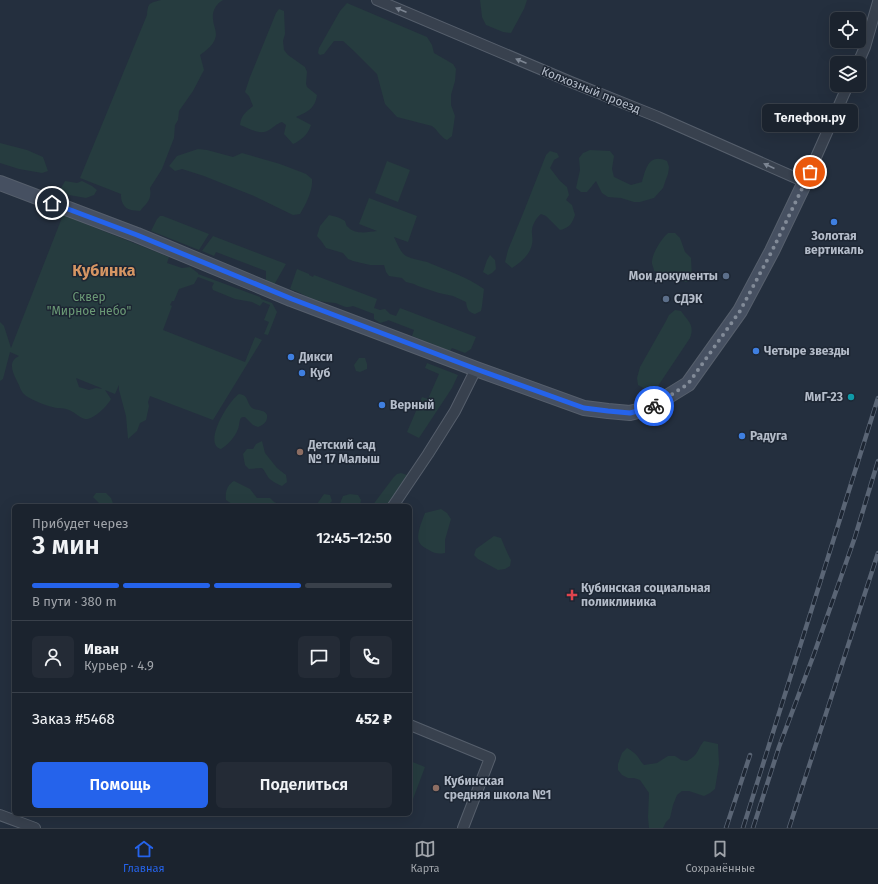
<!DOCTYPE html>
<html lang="ru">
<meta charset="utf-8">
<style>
:root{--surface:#1b232e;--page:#242b36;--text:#f1f3f6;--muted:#a0a4aa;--line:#39404a;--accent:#2563eb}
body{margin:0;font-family:"Fira Sans",sans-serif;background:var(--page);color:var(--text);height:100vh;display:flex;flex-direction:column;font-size:15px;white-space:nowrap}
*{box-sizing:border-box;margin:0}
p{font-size:13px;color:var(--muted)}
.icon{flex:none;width:22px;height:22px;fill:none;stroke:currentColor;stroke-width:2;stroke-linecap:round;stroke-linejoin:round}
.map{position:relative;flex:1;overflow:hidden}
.details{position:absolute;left:12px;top:504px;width:400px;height:312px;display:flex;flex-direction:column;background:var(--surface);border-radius:6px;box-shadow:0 4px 16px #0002,0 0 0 1px var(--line)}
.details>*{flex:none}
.buttons{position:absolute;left:830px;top:12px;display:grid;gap:8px}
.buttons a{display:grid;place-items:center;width:36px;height:36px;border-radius:6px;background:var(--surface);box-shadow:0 4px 16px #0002,0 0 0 1px var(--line);font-size:20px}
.pin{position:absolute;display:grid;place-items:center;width:34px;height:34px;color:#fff;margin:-17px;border:2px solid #fff;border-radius:50%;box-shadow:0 1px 4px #0007}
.courier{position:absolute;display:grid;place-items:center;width:40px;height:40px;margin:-20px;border:3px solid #2563eb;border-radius:50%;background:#fff;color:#222;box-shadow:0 1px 5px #0007}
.bubble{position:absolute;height:28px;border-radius:6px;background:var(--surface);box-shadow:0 4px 16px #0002,0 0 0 1px var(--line);font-size:13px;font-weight:600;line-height:28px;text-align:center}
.head em{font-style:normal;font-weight:600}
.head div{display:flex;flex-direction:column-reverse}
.head{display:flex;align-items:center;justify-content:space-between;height:68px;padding:0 20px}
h1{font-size:26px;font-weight:600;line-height:30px}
.bar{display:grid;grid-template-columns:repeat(4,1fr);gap:6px 4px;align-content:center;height:48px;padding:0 20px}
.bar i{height:5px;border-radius:3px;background:var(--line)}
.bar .on{background:var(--accent)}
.bar p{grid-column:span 4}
.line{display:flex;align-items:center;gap:10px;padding:0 20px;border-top:1px solid var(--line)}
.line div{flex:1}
.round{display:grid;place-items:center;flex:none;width:42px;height:42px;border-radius:6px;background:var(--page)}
.button{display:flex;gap:8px;margin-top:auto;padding:8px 20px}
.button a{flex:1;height:46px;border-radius:6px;background:var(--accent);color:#fff;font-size:16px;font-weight:600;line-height:46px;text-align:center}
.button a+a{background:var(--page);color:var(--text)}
.tabs{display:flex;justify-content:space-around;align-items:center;height:56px;border-top:1px solid var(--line);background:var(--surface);font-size:11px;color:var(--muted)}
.tabs a{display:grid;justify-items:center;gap:2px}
.tabs .on{color:var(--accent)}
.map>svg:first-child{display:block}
.green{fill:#263c3f;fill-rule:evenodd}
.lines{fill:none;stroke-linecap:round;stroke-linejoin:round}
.street-casing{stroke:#565f6c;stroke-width:12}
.secondary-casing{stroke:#565f6c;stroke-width:16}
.street{stroke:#38414e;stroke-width:10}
.secondary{stroke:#465061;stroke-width:14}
.rail-casing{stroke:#5a6575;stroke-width:4.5}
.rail{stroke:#1d2633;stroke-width:3;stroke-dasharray:9;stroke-linecap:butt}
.oneway{fill:#7c8592}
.done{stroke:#828b98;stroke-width:4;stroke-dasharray:0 7.2}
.route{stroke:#2563eb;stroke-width:5}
.shop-dot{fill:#3f7fe0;stroke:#1d2633;stroke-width:1.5}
.service-dot{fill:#5c6f8a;stroke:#1d2633;stroke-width:1.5}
.culture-dot{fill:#0f9aa8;stroke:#1d2633;stroke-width:1.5}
.education-dot{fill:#8d6e63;stroke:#1d2633;stroke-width:1.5}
.health-dot{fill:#e0444e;stroke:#1d2633;stroke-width:1.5}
.labels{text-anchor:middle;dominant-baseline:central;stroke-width:3;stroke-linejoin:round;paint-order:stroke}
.street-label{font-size:12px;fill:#b4bcc9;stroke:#1d2633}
.poi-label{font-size:12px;font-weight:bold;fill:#b4bcc9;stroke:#1d2633;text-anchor:start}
.park-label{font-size:12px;fill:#6b9a76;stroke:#1d2633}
.district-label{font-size:16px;font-weight:bold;fill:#d59563;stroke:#1d2633}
</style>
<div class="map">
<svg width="878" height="828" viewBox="0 0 878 828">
<rect width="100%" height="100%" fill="#242f3e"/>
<path class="green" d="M 161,0 L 223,0 C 216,4 212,11 213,19 C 213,24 216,29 216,35 C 215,44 207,50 200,55 L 204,70 L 193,91 L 179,111 L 178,120 L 175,125 L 174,138 L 162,169 L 150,188 C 152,200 147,203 140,211 C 133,210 127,211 123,204 C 121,200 121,198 121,194 L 80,178 L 147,15 C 148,2 150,3 161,0 Z
M 480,0 L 527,0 L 524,9 L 511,33 L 503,32 L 486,25 L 482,17 Z
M 347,3 L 427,37 L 432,45 L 434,53 L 453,64 L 456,69 L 455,81 L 451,95 L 451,105 L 455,116 L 452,136 L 447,140 C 440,137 438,130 432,126 L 397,117 L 385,104 L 377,74 L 354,51 L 343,41 L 334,41 L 324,54 L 320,55 L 318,53 L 319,48 L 340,11 Z
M 279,9 L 284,11 L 285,34 L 283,41 L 284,50 L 288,55 L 305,67 L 307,72 L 306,84 L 307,87 L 317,95 C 315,109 307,112 296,117 L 311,125 C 308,134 302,140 293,144 L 284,134 L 286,125 L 282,122 C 276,124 274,127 269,130 C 260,136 249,128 240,125 C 241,115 246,112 253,106 L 249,96 L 245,92 L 250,77 L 276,13 Z
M 0,143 L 27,150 L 43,157 L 48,171 L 42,173 L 19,169 L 0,163 Z
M 198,149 L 207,150 L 233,157 L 242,153 L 280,164 L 301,172 L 306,174 L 312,179 C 313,191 306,204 300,214 L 293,215 L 254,196 L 204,176 L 182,169 L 175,171 L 169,166 L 177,156 Z
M 590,150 L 610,151 L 614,156 L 612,169 L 614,177 L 631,185 L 642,182 C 646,168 649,153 667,161 L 669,167 L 668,174 L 665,182 L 663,188 L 654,198 L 640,202 L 634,202 L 621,198 L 608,197 L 602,193 L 596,181 L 587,192 L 581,192 L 576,188 L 580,170 L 579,158 L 583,153 Z
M 550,151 L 557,153 L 559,157 L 554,160 L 550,168 L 560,181 L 567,187 L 569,195 L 566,200 L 572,205 L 575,215 C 572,224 569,228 560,230 L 546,216 L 541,214 C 535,219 531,227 532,234 C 532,237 533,240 532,244 C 530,255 521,262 512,268 L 505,262 L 508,250 L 524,211 L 546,155 Z
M 387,161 L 410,170 L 398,202 L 375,193 Z
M 65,181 L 77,183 L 82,181 L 92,186 L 97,190 L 94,195 L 86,198 L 69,195 L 60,190 Z
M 369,198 L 417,216 L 408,242 L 394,237 C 397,243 400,252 406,256 C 412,259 420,260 427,262 C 446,270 467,277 484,289 L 482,306 L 481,311 L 475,314 C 468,312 467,309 466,302 L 453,296 L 439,293 L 418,286 L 414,284 L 406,282 L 402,278 L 389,276 L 386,272 L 384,265 L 370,265 L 353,261 L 348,259 L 343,253 L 326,248 L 322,242 L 317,236 L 320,226 L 329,215 C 334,216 341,218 345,221 C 346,223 346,226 348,227 C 355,235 368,232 377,231 L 359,224 Z
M 63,215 L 169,257 L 167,263 L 182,268 L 190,267 L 198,273 L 198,274 L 260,297 L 261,299 L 272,303 L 277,312 L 268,335 L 264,334 L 269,322 L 264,320 L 270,305 L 263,302 L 260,306 L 252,302 L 235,299 L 213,290 L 212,287 L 214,283 L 198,277 L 194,284 L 179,289 L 174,301 L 172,301 L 170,305 L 172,306 L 163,330 L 245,362 L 255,337 L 262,340 L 213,420 L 150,396 L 148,402 L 149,406 L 146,420 L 140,423 L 137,431 L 128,439 L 126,416 L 119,390 L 119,385 L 115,394 L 105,390 L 111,399 C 108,405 94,420 85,419 C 80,418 72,410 66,409 C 63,408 60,408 57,408 C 49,407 31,400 25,395 C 22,393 20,388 19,385 C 14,375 6,362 19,356 L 10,352 L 3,379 L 0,381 L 0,322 L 4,326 L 11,348 ZM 76,378 L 101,388 L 102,389 L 96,388 L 89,390 L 79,387 Z
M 160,216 L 163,216 L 209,234 L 199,250 L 151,231 L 157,219 Z
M 668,233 L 675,233 L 680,238 L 685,252 L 691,258 L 692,278 L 687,282 L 681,281 L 654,271 C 654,269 653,267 652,264 C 651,255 661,239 668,233 Z
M 213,236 L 286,264 L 274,285 L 266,281 L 266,271 L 216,252 L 214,256 L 202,251 Z
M 490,255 L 495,260 L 496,269 L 492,273 L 488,275 L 483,272 L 487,260 Z
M 297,269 L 309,274 L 309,275 L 313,277 L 314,275 L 377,299 L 374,308 L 380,310 L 385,309 L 390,314 L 396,316 L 400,308 L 476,337 L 471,349 L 465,353 L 452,348 L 450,351 L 412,336 L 414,330 L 388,320 L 387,321 L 380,323 L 374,319 L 374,314 L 353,306 C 346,309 342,305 335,303 C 329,302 322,302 316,300 C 307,297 299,292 290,289 Z
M 675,310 L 681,311 C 688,321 695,325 690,338 L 656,389 L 645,389 L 638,385 L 637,378 L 640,367 L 666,321 L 669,315 Z
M 359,358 L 365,358 L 367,364 L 367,369 L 360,372 L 356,371 L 354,365 Z
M 427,363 L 458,375 L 452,388 L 419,438 L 407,432 L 422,397 L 428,399 L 439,374 L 425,368 Z
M 239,394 C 249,395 246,402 252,408 C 255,410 258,409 262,411 C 264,411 266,413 267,415 C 268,421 264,425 258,427 L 253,425 L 245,417 C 242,417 241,417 240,420 C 239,423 239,427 238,429 C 235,437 228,445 221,449 C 202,444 229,400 239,394 Z
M 262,441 L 265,453 L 277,468 L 286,475 L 287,482 L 282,486 C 277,484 271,481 268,477 C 266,474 265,471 262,468 L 249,469 L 245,465 L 243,454 L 247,449 L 253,449 L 256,444 Z
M 401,473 L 407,475 L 410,480 L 394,506 L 372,506 L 393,478 L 397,474 Z
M 234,481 L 250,489 L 257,498 L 270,498 L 274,502 L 283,506 L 235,506 L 226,500 C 225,492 227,485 234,481 Z
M 96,493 L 106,493 L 111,498 L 114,506 L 101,506 L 101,505 L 93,497 Z
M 324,494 L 330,495 L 332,501 L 327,506 L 314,506 L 317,504 Z
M 350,494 L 358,495 L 361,500 L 360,505 L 339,506 L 343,496 Z
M 441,509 L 447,513 L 451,519 L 445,540 L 445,553 C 439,554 435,554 429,550 C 425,548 421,546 419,542 C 416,534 422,521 425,513 Z
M 494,536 L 501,538 C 504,545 507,553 511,560 L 510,566 L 505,569 L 498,570 L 478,559 L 474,555 L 476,549 Z
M 704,741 L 718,744 L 719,764 L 715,789 L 710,793 L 704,796 L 689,791 L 682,791 L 677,795 L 673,805 L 670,818 L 666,822 L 663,828 L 649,828 L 648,817 L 649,793 L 640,780 L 634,778 L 628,778 L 622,775 L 618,770 L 618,764 L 622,753 L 627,748 C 632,751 635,753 638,757 C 640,760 641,762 644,765 L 657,763 L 668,756 L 675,756 L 681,760 L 687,761 C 699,755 697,749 704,741 Z
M 410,761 L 425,767 L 410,807 Z"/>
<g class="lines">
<defs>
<path id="street" d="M 377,0 L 571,82 L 658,117 L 805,182 L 848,85
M 858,63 L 865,47 L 878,2
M 393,506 L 428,454 L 455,411 L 476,369
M 410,725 L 490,758 L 463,828
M 0,815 L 35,828"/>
<path id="secondary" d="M 0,183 L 137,235 L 291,299 L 476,369 L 584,408 L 608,411 L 630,413 L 649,408 L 688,384 L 740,311 L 772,251 L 805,182"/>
</defs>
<use href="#street" class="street-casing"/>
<use href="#secondary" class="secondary-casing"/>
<use href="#street" class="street"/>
<use href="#secondary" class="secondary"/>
<defs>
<path id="rail" d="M 726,828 L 750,755
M 743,828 L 878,398
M 753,828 L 779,747 L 814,654 L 855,537 L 878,461
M 789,828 L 878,553"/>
</defs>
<use href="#rail" class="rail-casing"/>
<use href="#rail" class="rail"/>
</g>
<defs><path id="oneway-solid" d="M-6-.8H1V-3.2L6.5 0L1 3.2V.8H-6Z"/></defs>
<g class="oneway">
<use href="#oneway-solid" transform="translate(401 10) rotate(-157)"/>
<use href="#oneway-solid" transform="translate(521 61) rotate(-157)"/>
<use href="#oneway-solid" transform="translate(769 166) rotate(-156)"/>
</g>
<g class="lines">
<path class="done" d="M 654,406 L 688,384 L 740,311 L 772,251 L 810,172"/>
<path class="route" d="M 52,203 L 137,235 L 292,299 L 476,369 L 584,408 L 608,411 L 630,413 L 649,408 L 654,406"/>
</g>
<g class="shop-dot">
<circle cx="834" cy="222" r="4"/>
<circle cx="756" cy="351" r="4"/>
<circle cx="291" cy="357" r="4"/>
<circle cx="302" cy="373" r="4"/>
<circle cx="382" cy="405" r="4"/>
<circle cx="742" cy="436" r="4"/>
</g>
<g class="service-dot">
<circle cx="726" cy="276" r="4"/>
<circle cx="666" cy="299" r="4"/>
</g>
<circle class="culture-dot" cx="851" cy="397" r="4"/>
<g class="education-dot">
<circle cx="300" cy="452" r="4"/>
<circle cx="436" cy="788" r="4"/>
</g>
<path class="health-dot" d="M570 589h4v4h4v4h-4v4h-4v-4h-4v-4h4z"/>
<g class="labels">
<g class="street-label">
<text transform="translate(591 90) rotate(22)">Колхозный проезд</text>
</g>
<g class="poi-label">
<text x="834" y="236" text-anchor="middle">Золотая<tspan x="834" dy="14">вертикаль</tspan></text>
<text x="718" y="276" text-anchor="end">Мои документы</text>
<text x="674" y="299">СДЭК</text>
<text x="764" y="351">Четыре звезды</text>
<text x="299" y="357">Дикси</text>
<text x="310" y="373">Куб</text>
<text x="843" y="397" text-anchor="end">МиГ-23</text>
<text x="390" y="405">Верный</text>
<text x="750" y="436">Радуга</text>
<text x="308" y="445">Детский сад<tspan x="308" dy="14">№ 17 Малыш</tspan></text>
<text x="581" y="588">Кубинская социальная<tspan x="581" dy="14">поликлиника</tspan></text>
<text x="444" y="781">Кубинская<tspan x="444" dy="14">средняя школа №1</tspan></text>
</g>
<g class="park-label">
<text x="89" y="297">Сквер<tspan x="89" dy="14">"Мирное небо"</tspan></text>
</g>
<g class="district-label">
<text x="104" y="270">Кубинка</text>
</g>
</g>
</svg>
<div class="buttons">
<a><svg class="icon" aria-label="locate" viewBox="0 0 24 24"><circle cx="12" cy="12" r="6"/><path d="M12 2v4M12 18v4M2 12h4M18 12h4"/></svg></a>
<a><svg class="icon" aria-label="layers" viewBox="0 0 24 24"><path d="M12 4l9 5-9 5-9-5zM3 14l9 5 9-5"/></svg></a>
</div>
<div class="pin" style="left:810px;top:172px;background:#ea580c"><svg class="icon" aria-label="bag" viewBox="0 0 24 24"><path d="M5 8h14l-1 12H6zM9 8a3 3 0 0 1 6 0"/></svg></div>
<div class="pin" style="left:52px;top:203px;background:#1f2937"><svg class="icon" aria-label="home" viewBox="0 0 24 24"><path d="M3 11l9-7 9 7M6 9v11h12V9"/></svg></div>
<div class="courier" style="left:654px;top:406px"><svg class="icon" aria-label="bike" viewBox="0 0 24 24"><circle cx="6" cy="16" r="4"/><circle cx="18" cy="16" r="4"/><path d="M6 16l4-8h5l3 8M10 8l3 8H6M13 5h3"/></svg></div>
<div class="bubble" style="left:762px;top:104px;width:96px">Телефон.ру</div>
<section class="details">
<div class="head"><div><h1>3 мин</h1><p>Прибудет через</p></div><em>12:45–12:50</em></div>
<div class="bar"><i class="on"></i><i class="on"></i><i class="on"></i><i></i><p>В пути · 380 m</p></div>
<div class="line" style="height:72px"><a class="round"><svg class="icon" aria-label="person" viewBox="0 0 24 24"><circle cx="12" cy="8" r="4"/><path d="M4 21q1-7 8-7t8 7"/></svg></a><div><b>Иван</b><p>Курьер · 4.9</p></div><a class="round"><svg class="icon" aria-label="chat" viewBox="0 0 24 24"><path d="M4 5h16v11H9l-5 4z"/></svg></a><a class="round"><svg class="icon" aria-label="phone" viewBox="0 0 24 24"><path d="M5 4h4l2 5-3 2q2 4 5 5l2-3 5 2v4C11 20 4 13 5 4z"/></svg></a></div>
<div class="line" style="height:52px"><div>Заказ #5468</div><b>452 ₽</b></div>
<div class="button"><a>Помощь</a><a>Поделиться</a></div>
</section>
</div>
<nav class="tabs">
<a class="on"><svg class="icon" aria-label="home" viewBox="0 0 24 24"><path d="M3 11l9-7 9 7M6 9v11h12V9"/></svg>Главная</a>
<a><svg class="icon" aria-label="map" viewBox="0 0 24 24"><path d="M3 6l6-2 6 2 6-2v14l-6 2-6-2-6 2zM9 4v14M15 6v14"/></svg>Карта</a>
<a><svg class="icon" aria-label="saved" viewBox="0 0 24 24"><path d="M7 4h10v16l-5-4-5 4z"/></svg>Сохранённые</a>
</nav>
